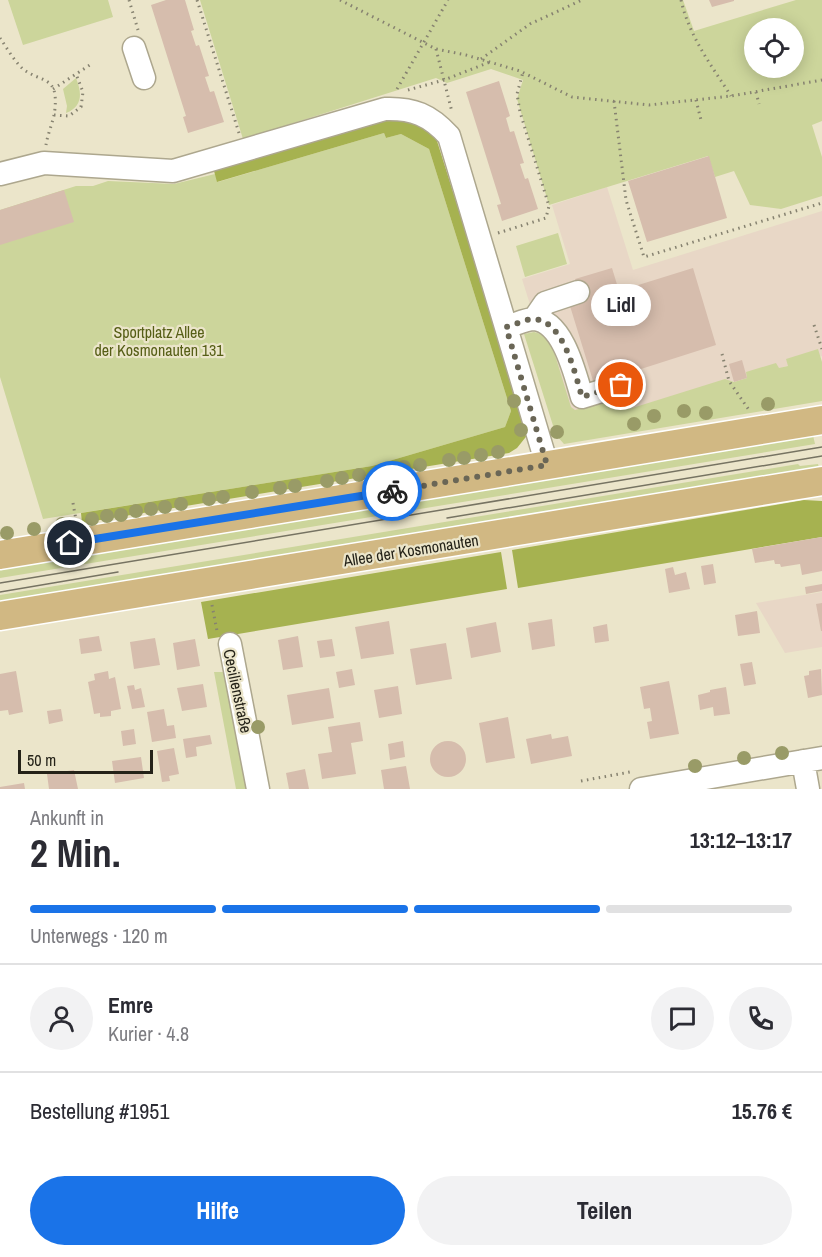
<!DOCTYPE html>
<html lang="de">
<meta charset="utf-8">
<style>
:root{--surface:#fff;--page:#f2f2f3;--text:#2b2b33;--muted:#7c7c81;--line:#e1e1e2;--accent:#1a73e8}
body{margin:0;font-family:"Archivo Narrow",sans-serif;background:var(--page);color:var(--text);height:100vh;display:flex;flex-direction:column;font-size:22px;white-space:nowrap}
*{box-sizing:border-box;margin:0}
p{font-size:20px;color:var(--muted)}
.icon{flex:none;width:33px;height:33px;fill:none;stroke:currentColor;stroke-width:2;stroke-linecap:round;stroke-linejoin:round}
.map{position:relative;height:789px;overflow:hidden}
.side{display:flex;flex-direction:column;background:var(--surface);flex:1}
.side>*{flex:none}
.tools{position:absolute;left:744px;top:18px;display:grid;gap:12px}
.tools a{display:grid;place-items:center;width:60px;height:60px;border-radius:50%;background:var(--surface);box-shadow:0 3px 15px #0003;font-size:30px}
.scale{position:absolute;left:18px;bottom:15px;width:135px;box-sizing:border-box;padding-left:6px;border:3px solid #242218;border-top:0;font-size:16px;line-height:21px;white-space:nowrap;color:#242218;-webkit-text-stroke:4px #ebe5ca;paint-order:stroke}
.pin{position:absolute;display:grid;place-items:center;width:51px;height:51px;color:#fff;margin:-26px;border:3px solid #fff;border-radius:50%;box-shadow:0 2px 6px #0007}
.courier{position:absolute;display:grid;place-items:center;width:60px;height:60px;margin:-30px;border:4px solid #1a73e8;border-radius:50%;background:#fff;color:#222;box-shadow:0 2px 8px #0007}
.bubble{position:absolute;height:42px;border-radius:21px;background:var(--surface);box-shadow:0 3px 15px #0003;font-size:20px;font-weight:800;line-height:42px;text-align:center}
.summary em{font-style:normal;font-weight:800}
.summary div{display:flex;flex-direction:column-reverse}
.summary{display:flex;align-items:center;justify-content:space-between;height:102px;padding:0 30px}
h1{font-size:39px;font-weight:800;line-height:45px}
.bar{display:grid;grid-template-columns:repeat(4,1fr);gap:9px 6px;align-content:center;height:72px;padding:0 30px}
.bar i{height:8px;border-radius:4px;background:var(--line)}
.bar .active{background:var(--accent)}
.bar p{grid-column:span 4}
.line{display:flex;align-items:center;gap:15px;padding:0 30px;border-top:2px solid var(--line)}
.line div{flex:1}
.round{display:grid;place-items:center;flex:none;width:63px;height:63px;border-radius:32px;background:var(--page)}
.button{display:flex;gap:12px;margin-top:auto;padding:12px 30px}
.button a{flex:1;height:69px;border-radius:36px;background:var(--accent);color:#fff;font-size:24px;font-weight:800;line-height:69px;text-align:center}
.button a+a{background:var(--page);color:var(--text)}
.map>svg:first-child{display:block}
.commercial{fill:#e8d7c6}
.green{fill:#ccd59b;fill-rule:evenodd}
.forest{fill:#a6b250}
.building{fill:#d6bdad}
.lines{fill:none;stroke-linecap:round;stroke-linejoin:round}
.minor-casing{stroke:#ada78e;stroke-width:25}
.major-casing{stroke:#fff;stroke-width:31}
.path{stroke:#868270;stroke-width:3;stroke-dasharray:1.5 4.5;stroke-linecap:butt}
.minor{stroke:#fff;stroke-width:22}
.major{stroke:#d1b883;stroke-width:28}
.tram{stroke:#767362;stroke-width:1.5}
.tree{fill:#999b67}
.done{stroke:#6a6656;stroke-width:6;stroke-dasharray:0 10.8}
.route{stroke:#1a73e8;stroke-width:8}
.labels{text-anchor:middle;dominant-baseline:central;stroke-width:4.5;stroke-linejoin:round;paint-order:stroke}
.park-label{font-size:16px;fill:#565e16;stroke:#ebe5ca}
.street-label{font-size:16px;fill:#242218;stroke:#ebe5ca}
</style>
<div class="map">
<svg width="822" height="789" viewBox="0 0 822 789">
<rect width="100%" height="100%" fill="#ebe5ca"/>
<path class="commercial" d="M 607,187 L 633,270 L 822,211 L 822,356 L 569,429 L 522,279 L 570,264 L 552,205 Z
M 822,592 L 822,647 L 785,653 L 756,603 Z"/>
<path class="green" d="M 8,0 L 108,0 L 113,17 L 23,45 Z
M 200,0 L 683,0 L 694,31 L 796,0 L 822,0 L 822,121 L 812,125 L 822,157 L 822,196 L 781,209 L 750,205 L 734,171 L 715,177 L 708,156 L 549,205 L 517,99 L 523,80 L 491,69 L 447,83 L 436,78 L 243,139 ZM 754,28 L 794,28 L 794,68 L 754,68 Z
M 76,78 C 82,93 83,106 66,113 L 67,106 L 63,89 Z
M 384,133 L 386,138 L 401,134 L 429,149 L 511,411 L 505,427 L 372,466 L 43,519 L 0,377 L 0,210 L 76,186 L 93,186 L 108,181 L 174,184 L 215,174 L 218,182 Z
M 558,233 L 567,264 L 525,277 L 516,246 Z
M 534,332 L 544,335 L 551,342 L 571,407 L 575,410 L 624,396 L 629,409 L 725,379 L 734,382 L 747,378 L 746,372 L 776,363 L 779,368 L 788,366 L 786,359 L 818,349 L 822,362 L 822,401 L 564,444 L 556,435 L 524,334 Z
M 812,431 L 815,444 L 0,578 L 0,565 Z
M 798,464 L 800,466 L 818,464 L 820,472 L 0,606 L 0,595 Z
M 214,672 L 228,672 L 250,789 L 236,789 Z"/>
<path class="forest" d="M 386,119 C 407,120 425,123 437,141 L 529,433 L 517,448 L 509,453 L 82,523 L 81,513 L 372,466 L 505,427 L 511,411 L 429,149 L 401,134 L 386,138 L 384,133 L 217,182 L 214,171 Z
M 804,500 L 822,501 L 822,537 L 518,588 L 512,550 Z
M 501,552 L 507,589 L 208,639 L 201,602 Z"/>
<path class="building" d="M 166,0 L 185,0 L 194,30 L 191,31 L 196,46 L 199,45 L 209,76 L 205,77 L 210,92 L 214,91 L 224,122 L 188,133 L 183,117 L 186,116 L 151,5 Z
M 709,0 L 734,0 L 734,1 L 712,7 Z
M 499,81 L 510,116 L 506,118 L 510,132 L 514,131 L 524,163 L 520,164 L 525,179 L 528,178 L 538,209 L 502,221 L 497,205 L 501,204 L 466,92 Z
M 709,156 L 727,218 L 647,242 L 628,181 Z
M 64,190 L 74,222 L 0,245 L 0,210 Z
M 612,268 L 619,291 L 693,268 L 716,345 L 594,384 L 570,306 L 582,302 L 575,279 Z
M 742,360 L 747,378 L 734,382 L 729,364 Z
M 822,537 L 822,571 L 802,575 L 800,564 L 781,567 L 780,564 L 775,564 L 774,560 L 755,563 L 752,549 Z
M 713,564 L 716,583 L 704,585 L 701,566 Z
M 673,567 L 675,575 L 686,572 L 690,589 L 669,593 L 665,569 Z
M 822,584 L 822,591 L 806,594 L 805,587 Z
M 822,603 L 822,631 L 821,631 L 816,604 Z
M 757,611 L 760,633 L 738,636 L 735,615 Z
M 552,619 L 555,646 L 532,650 L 528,623 Z
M 389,621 L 394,654 L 361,659 L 355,627 Z
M 496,622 L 501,652 L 471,658 L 466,628 Z
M 607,624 L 609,641 L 595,643 L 593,627 Z
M 99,636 L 102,651 L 81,654 L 79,639 Z
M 298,636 L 303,667 L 283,670 L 278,640 Z
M 155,638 L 160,665 L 134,669 L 130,642 Z
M 195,639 L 200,666 L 177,670 L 173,643 Z
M 332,639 L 335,656 L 320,658 L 317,641 Z
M 446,643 L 452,679 L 416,685 L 410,649 Z
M 752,662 L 756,684 L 744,686 L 740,664 Z
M 352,669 L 355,685 L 339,688 L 336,672 Z
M 821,669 L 822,695 L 808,698 L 804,676 L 809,675 L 809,671 Z
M 16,671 L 23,712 L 9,715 L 8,710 L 0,711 L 0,674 Z
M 108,671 L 109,679 L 115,677 L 121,709 L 111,711 L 111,716 L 100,717 L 100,713 L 94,714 L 88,682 L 95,680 L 94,674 Z
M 669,681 L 679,734 L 650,739 L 647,722 L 652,721 L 650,708 L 644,709 L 640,687 Z
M 203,684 L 207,707 L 182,711 L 177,688 Z
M 134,685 L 135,690 L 141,688 L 145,707 L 132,709 L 127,686 Z
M 398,686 L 402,714 L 379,718 L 374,690 Z
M 726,687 L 730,714 L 714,716 L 713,707 L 700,710 L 698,695 L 710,692 L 710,690 Z
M 329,688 L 334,718 L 292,725 L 287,695 Z
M 61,709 L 63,721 L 49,724 L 47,711 Z
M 164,709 L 167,726 L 174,725 L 176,738 L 152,742 L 147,712 Z
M 508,717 L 515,758 L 486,763 L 479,723 Z
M 360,722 L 363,741 L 351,743 L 356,774 L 322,779 L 318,754 L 332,752 L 328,727 Z
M 134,729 L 136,744 L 123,746 L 121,731 Z
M 551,734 L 552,739 L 568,736 L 572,756 L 531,764 L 526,739 Z
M 210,735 L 212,744 L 196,747 L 197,756 L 186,758 L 183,739 Z
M430 759a18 18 0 1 1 36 0a18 18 0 1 1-36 0Z
M 403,741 L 405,757 L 390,760 L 388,744 Z
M 174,748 L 179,774 L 169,776 L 170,781 L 162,782 L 157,751 Z
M 141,757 L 144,778 L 115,783 L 112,761 Z
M 406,766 L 410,789 L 384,789 L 381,770 Z
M 305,769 L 309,789 L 289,789 L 286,773 Z
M 74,770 L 78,789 L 49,789 L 47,774 Z
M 24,783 L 25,789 L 0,789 L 0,787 Z"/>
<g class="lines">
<defs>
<path id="minor" d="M 134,48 L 144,78
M 0,174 L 44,163 L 173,171 L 385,109 C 413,108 430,115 449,136 L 547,465
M 534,319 L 545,303 L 578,292
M 506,327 C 514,325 526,319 534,319 C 563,321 575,374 582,397 L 621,385
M 230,644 L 258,789
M 803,761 L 808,789
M 641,789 L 822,758"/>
<path id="major" d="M 0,555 L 822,420
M 0,616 L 822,481"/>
</defs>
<use href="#minor" class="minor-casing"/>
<use href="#major" class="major-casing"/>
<path class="path" d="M 129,0 L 138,30
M 197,0 L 239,133
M 340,0 L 436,49 L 466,55 L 520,71 L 572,97 L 649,105 L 731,96 L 822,80
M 681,0 C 689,36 711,65 731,96
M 0,38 C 7,48 14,61 23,69 C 41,83 58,75 55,108 C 54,121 48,132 46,145
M 436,49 L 452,112
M 481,59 L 530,24 L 582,0
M 53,89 L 93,63
M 397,89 L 448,0
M 408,90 L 444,80 L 490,62
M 756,92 L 759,104
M 696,100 L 701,120
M 614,101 L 626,200 L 644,257 L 822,203
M 54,115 L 69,116 L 81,107 L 83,92 L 76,74
M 498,233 L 546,218 L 549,206 L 520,112 L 517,94 L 523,72
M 814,325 L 822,349
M 722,354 L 729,381 L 749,410
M 73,503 L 76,520
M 212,605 L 217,631
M 581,781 L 630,772"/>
<use href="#minor" class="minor"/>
<use href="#major" class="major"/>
<path class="tram" d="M 447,518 L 822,456
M 0,583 L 822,447
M 0,592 L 118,572"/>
</g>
<g class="tree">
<circle cx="514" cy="401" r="7"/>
<circle cx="768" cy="404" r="7"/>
<circle cx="684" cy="411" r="7"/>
<circle cx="706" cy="413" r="7"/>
<circle cx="654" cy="416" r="7"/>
<circle cx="634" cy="424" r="7"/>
<circle cx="521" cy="430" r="7"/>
<circle cx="557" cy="432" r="7"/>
<circle cx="498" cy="452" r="7"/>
<circle cx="481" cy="455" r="7"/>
<circle cx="464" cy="458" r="7"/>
<circle cx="449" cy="460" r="7"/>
<circle cx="420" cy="465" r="7"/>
<circle cx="404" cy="467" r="7"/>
<circle cx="379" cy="473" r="7"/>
<circle cx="359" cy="475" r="7"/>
<circle cx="342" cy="478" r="7"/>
<circle cx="327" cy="481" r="7"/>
<circle cx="295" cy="486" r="7"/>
<circle cx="280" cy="488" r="7"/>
<circle cx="252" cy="492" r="7"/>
<circle cx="223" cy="497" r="7"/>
<circle cx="209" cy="499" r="7"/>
<circle cx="181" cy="504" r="7"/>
<circle cx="165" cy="507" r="7"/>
<circle cx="151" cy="509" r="7"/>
<circle cx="136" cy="511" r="7"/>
<circle cx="121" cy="515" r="7"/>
<circle cx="107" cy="516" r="7"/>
<circle cx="92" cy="519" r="7"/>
<circle cx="62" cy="524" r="7"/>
<circle cx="34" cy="529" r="7"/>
<circle cx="7" cy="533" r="7"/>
<circle cx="258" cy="727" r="7"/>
<circle cx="782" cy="753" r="7"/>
<circle cx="744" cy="758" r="7"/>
<circle cx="695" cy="766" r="7"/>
</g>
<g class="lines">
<path class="done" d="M 392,491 L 547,465 L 506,327 C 514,325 526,319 534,319 C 564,321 575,374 582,397 L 621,385"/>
<path class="route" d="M 70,543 L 392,491"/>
</g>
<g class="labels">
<g class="park-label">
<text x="159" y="332">Sportplatz Allee<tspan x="159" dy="18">der Kosmonauten 131</tspan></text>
</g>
<g class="street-label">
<text transform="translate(411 550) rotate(-9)">Allee der Kosmonauten</text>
<text transform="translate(238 691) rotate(78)">Cecilienstraße</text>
</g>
</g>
</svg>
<div class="tools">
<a><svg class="icon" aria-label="locate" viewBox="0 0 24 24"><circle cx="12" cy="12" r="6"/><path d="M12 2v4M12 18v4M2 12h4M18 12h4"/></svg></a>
</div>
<div class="scale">50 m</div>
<div class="pin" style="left:621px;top:385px;background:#ea580c"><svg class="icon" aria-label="bag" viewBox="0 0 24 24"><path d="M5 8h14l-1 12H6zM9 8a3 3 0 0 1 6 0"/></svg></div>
<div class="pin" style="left:70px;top:543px;background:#1f2937"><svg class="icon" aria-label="home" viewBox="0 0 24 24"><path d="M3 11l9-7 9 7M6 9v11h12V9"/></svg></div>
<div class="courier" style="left:392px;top:491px"><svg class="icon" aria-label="bike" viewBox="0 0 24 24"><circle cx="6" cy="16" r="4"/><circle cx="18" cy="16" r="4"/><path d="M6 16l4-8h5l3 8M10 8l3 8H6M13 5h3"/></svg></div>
<div class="bubble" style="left:591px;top:284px;width:60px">Lidl</div>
</div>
<section class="side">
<div class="summary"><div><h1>2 Min.</h1><p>Ankunft in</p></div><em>13:12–13:17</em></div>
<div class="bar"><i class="active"></i><i class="active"></i><i class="active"></i><i></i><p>Unterwegs · 120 m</p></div>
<div class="line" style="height:108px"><a class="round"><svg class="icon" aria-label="person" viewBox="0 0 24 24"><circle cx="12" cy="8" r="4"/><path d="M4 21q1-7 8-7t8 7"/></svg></a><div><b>Emre</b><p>Kurier · 4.8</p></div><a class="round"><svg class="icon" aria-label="chat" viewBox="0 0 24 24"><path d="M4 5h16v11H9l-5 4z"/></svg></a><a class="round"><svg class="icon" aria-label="phone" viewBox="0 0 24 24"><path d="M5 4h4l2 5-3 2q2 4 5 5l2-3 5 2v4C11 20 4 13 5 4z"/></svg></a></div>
<div class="line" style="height:78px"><div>Bestellung #1951</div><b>15.76 €</b></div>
<div class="button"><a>Hilfe</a><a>Teilen</a></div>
</section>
